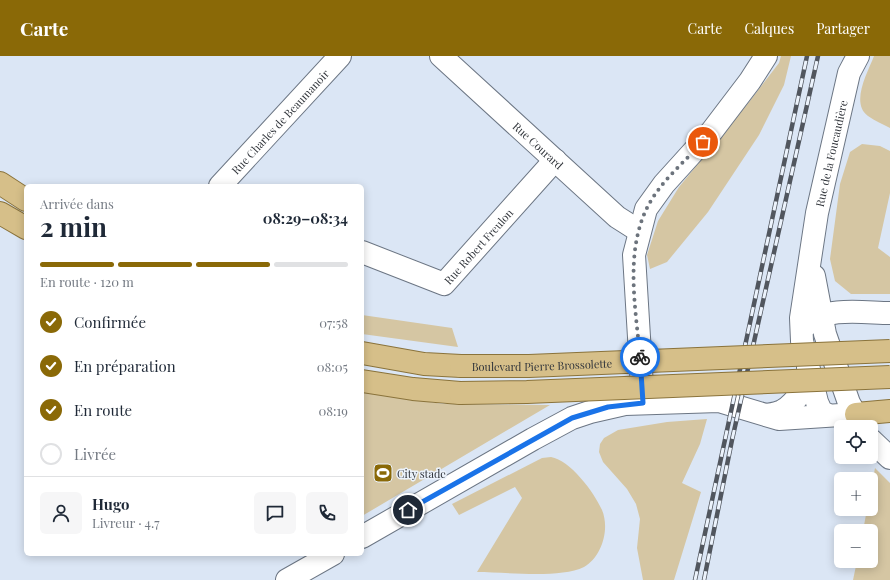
<!DOCTYPE html>
<html lang="fr">
<meta charset="utf-8">
<style>
:root{--surface:#fff;--page:#f6f6f7;--text:#1f2937;--muted:#747a83;--line:#e0e1e3;--accent:#8a6907}
body{margin:0;font-family:"Playfair Display",serif;background:var(--page);color:var(--text);height:100vh;display:flex;flex-direction:column;font-size:15px;white-space:nowrap}
*{box-sizing:border-box;margin:0}
p{font-size:13px;color:var(--muted)}
.icon{flex:none;width:22px;height:22px;fill:none;stroke:currentColor;stroke-width:2;stroke-linecap:round;stroke-linejoin:round}
.map{position:relative;flex:1;overflow:hidden}
.side{position:absolute;left:24px;top:128px;width:340px;height:372px;display:flex;flex-direction:column;background:var(--surface);border-radius:6px;box-shadow:0 2px 10px #0003}
.side>*{flex:none}
.controls{position:absolute;left:834px;top:364px;display:grid;gap:8px}
.controls a{display:grid;place-items:center;width:44px;height:44px;border-radius:6px;background:var(--surface);box-shadow:0 2px 10px #0003;font-size:20px}
.pin{position:absolute;display:grid;place-items:center;width:34px;height:34px;color:#fff;margin:-17px;border:2px solid #fff;border-radius:50%;box-shadow:0 1px 4px #0007}
.courier{position:absolute;display:grid;place-items:center;width:40px;height:40px;margin:-20px;border:3px solid #1a73e8;border-radius:50%;background:#fff;color:#222;box-shadow:0 1px 5px #0007}
.head em{font-style:normal;font-weight:700}
.head div{display:flex;flex-direction:column-reverse}
.head{display:flex;align-items:center;justify-content:space-between;height:68px;padding:0 16px}
h1{font-size:26px;font-weight:700;line-height:30px}
.bar{display:grid;grid-template-columns:repeat(4,1fr);gap:6px 4px;align-content:center;height:48px;padding:0 16px}
.bar i{height:5px;border-radius:3px;background:var(--line)}
.bar .selected{background:var(--accent)}
.bar p{grid-column:span 4}
.line{display:flex;align-items:center;gap:10px;padding:0 16px;border-top:1px solid var(--line)}
.line div{flex:1}
.round{display:grid;place-items:center;flex:none;width:42px;height:42px;border-radius:6px;background:var(--page)}
ol{padding:0 16px;list-style:none}
li{display:flex;align-items:center;gap:12px;height:44px}
li p{margin-inline-start:auto}
li .icon{padding:4px;border-radius:50%;background:var(--accent);color:#fff;stroke-width:4}
li:last-child{color:var(--muted)}
li i{width:22px;height:22px;border:2px solid var(--line);border-radius:50%}
header{display:flex;align-items:center;gap:24px;box-sizing:border-box;height:56px;padding:0 20px;background:var(--accent);color:#fff}
header strong{font-size:19px}
nav{display:flex;gap:22px;margin-inline-start:auto;font-size:14px}
.map>svg:first-child{display:block}
.green{fill:#d5c6a3}
.lines{fill:none;stroke-linecap:round;stroke-linejoin:round}
.minor-casing{stroke:#6c7684;stroke-width:24}
.major-casing{stroke:#8a733b;stroke-width:24}
.minor{stroke:#fff;stroke-width:22}
.major{stroke:#d6bf89;stroke-width:22}
.rail-casing{stroke:#51565e;stroke-width:4.5}
.rail{stroke:#ecf3fc;stroke-width:3;stroke-dasharray:9;stroke-linecap:butt}
.major-bridge-casing{stroke:#8a733b;stroke-width:24;stroke-linecap:butt}
.major-bridge{stroke:#d6bf89;stroke-width:22}
.done{stroke:#6c737c;stroke-width:4;stroke-dasharray:0 7.2}
.route{stroke:#1a73e8;stroke-width:5}
.labels{text-anchor:middle;dominant-baseline:central;stroke-width:3;stroke-linejoin:round;paint-order:stroke}
.street-label{font-size:11px;fill:#31353b;stroke:#ecf3fc}
.poi-label{font-size:11px;fill:#31353b;stroke:#ecf3fc;text-anchor:start}
</style>
<header>
<strong>Carte</strong>
<nav><a>Carte</a><a>Calques</a><a>Partager</a></nav>
</header>
<div class="map">
<svg width="890" height="524" viewBox="0 0 890 524">
<rect width="100%" height="100%" fill="#dbe6f5"/>
<path class="green" d="M 781,0 L 791,0 L 784,29 L 759,79 L 708,156 L 667,206 L 650,213 L 647,199 L 658,165 L 679,131 L 749,46 L 779,7 Z
M 874,0 L 890,0 L 890,72 C 883,68 875,65 868,60 C 850,47 868,16 874,0 Z
M 862,88 L 880,90 L 890,95 L 890,137 L 878,192 L 890,201 L 890,238 L 851,238 L 835,225 L 830,203 L 840,128 L 850,96 Z
M 362,259 L 452,272 L 458,291 L 362,278 Z
M 362,336 L 443,348 L 550,349 L 362,460 Z
M 707,363 L 700,388 L 682,427 L 701,436 L 674,524 L 643,524 L 637,492 L 640,463 L 636,448 L 627,433 L 603,406 L 599,396 L 600,388 L 604,382 L 618,374 L 667,366 Z
M 551,401 C 570,404 594,436 602,454 C 610,473 602,501 584,511 C 559,523 506,516 477,516 L 522,442 L 515,431 L 459,459 L 452,448 L 542,402 Z
M 875,412 L 890,427 L 890,524 L 853,524 L 857,505 L 871,505 L 871,475 L 863,475 L 867,453 L 871,453 L 871,433 Z"/>
<g class="lines">
<defs>
<g id="minor">
<path id="s1" d="M 441,0 L 617,161 L 639,175"/>
<path id="s2" d="M 220,130 L 340,0"/>
<path id="s3" d="M 362,196 L 444,228 L 555,104"/>
<path d="M 814,220 L 825,278 L 849,347 L 863,371"/>
<path d="M 808,268 C 826,250 866,257 890,257"/>
<path d="M 643,347 L 634,199 L 646,153 L 664,128 L 712,75 L 750,25 L 766,0"/>
<path id="s4" d="M 826,358 L 821,355 L 817,346 L 802,285 L 801,262 L 817,157 L 849,17 L 858,0"/>
<path d="M 767,359 C 772,358 778,357 782,355 C 797,347 809,326 808,310"/>
<path d="M 871,384 L 890,402"/>
<path d="M 362,481 L 533,383 L 572,362 L 590,356 L 625,348 L 719,345 L 779,363 L 856,358"/>
<path d="M 287,524 L 333,498"/>
</g>
<path id="major" d="M 0,127 L 26,144
M 0,157 L 26,172
M 362,297 L 424,308 L 461,310
M 362,325 L 413,333 L 460,337
M 856,358 L 890,355"/>
</defs>
<use href="#minor" class="minor-casing"/>
<use href="#major" class="major-casing"/>
<use href="#minor" class="minor"/>
<use href="#major" class="major"/>
<defs>
<path id="rail" d="M 695,524 L 807,0
M 704,524 L 732,384 L 818,0"/>
</defs>
<use href="#rail" class="rail-casing"/>
<use href="#rail" class="rail"/>
<defs>
<g id="major-bridge">
<path id="s5" d="M 461,310 L 529,310 L 890,295"/>
<path d="M 460,337 L 527,336 L 890,321"/>
</g>
</defs>
<use href="#major-bridge" class="major-bridge-casing"/>
<use href="#major-bridge" class="major-bridge"/>
</g>
<g class="lines">
<path class="done" d="M 640,301 C 636,254 625,199 646,154 C 658,128 684,106 703,86"/>
<path class="route" d="M 408,454 L 572,362 L 608,351 L 643,347 L 640,301"/>
</g>
<defs>
<symbol id="stadium-square" viewBox="-11 -11 22 22"><rect x="-9" y="-9" width="18" height="18" rx="4" fill="#8a6907" stroke="#ecf3fc"/><path d="M0-5a6.5 5 0 1 0 0 10a6.5 5 0 1 0 0-10ZM-3.5-1.8h7v3.6h-7Z" fill="#fff"/></symbol>
</defs>
<g fill-rule="evenodd">
<use href="#stadium-square" x="372" y="406" width="22" height="22"/>
</g>
<g class="labels">
<g class="street-label">
<text stroke="none"><textPath href="#s2" startOffset="88">Rue Charles de Beaumanoir</textPath></text>
<text stroke="none"><textPath href="#s1" startOffset="132">Rue Courard</textPath></text>
<text stroke="none"><textPath href="#s4" startOffset="269">Rue de la Foucaudière</textPath></text>
<text stroke="none"><textPath href="#s3" startOffset="139">Rue Robert Freulon</textPath></text>
<text stroke="none"><textPath href="#s5" startOffset="81">Boulevard Pierre Brossolette</textPath></text>
</g>
<g class="poi-label">
<text x="397" y="417">City stade</text>
</g>
</g>
</svg>
<div class="controls">
<a><svg class="icon" aria-label="locate" viewBox="0 0 24 24"><circle cx="12" cy="12" r="6"/><path d="M12 2v4M12 18v4M2 12h4M18 12h4"/></svg></a>
<a>+</a>
<a>−</a>
</div>
<div class="pin" style="left:703px;top:86px;background:#ea580c"><svg class="icon" aria-label="bag" viewBox="0 0 24 24"><path d="M5 8h14l-1 12H6zM9 8a3 3 0 0 1 6 0"/></svg></div>
<div class="pin" style="left:408px;top:454px;background:#1f2937"><svg class="icon" aria-label="home" viewBox="0 0 24 24"><path d="M3 11l9-7 9 7M6 9v11h12V9"/></svg></div>
<div class="courier" style="left:640px;top:301px"><svg class="icon" aria-label="bike" viewBox="0 0 24 24"><circle cx="6" cy="16" r="4"/><circle cx="18" cy="16" r="4"/><path d="M6 16l4-8h5l3 8M10 8l3 8H6M13 5h3"/></svg></div>
<section class="side">
<div class="head"><div><h1>2 min</h1><p>Arrivée dans</p></div><em>08:29–08:34</em></div>
<div class="bar"><i class="selected"></i><i class="selected"></i><i class="selected"></i><i></i><p>En route · 120 m</p></div>
<ol>
<li><svg class="icon" aria-label="check" viewBox="0 0 24 24"><path d="M5 12l5 5 9-10"/></svg>Confirmée<p>07:58</p></li>
<li><svg class="icon" aria-label="check" viewBox="0 0 24 24"><path d="M5 12l5 5 9-10"/></svg>En préparation<p>08:05</p></li>
<li><svg class="icon" aria-label="check" viewBox="0 0 24 24"><path d="M5 12l5 5 9-10"/></svg>En route<p>08:19</p></li>
<li><i></i>Livrée</li>
</ol>
<div class="line" style="height:72px"><a class="round"><svg class="icon" aria-label="person" viewBox="0 0 24 24"><circle cx="12" cy="8" r="4"/><path d="M4 21q1-7 8-7t8 7"/></svg></a><div><b>Hugo</b><p>Livreur · 4.7</p></div><a class="round"><svg class="icon" aria-label="chat" viewBox="0 0 24 24"><path d="M4 5h16v11H9l-5 4z"/></svg></a><a class="round"><svg class="icon" aria-label="phone" viewBox="0 0 24 24"><path d="M5 4h4l2 5-3 2q2 4 5 5l2-3 5 2v4C11 20 4 13 5 4z"/></svg></a></div>
</section>
</div>
